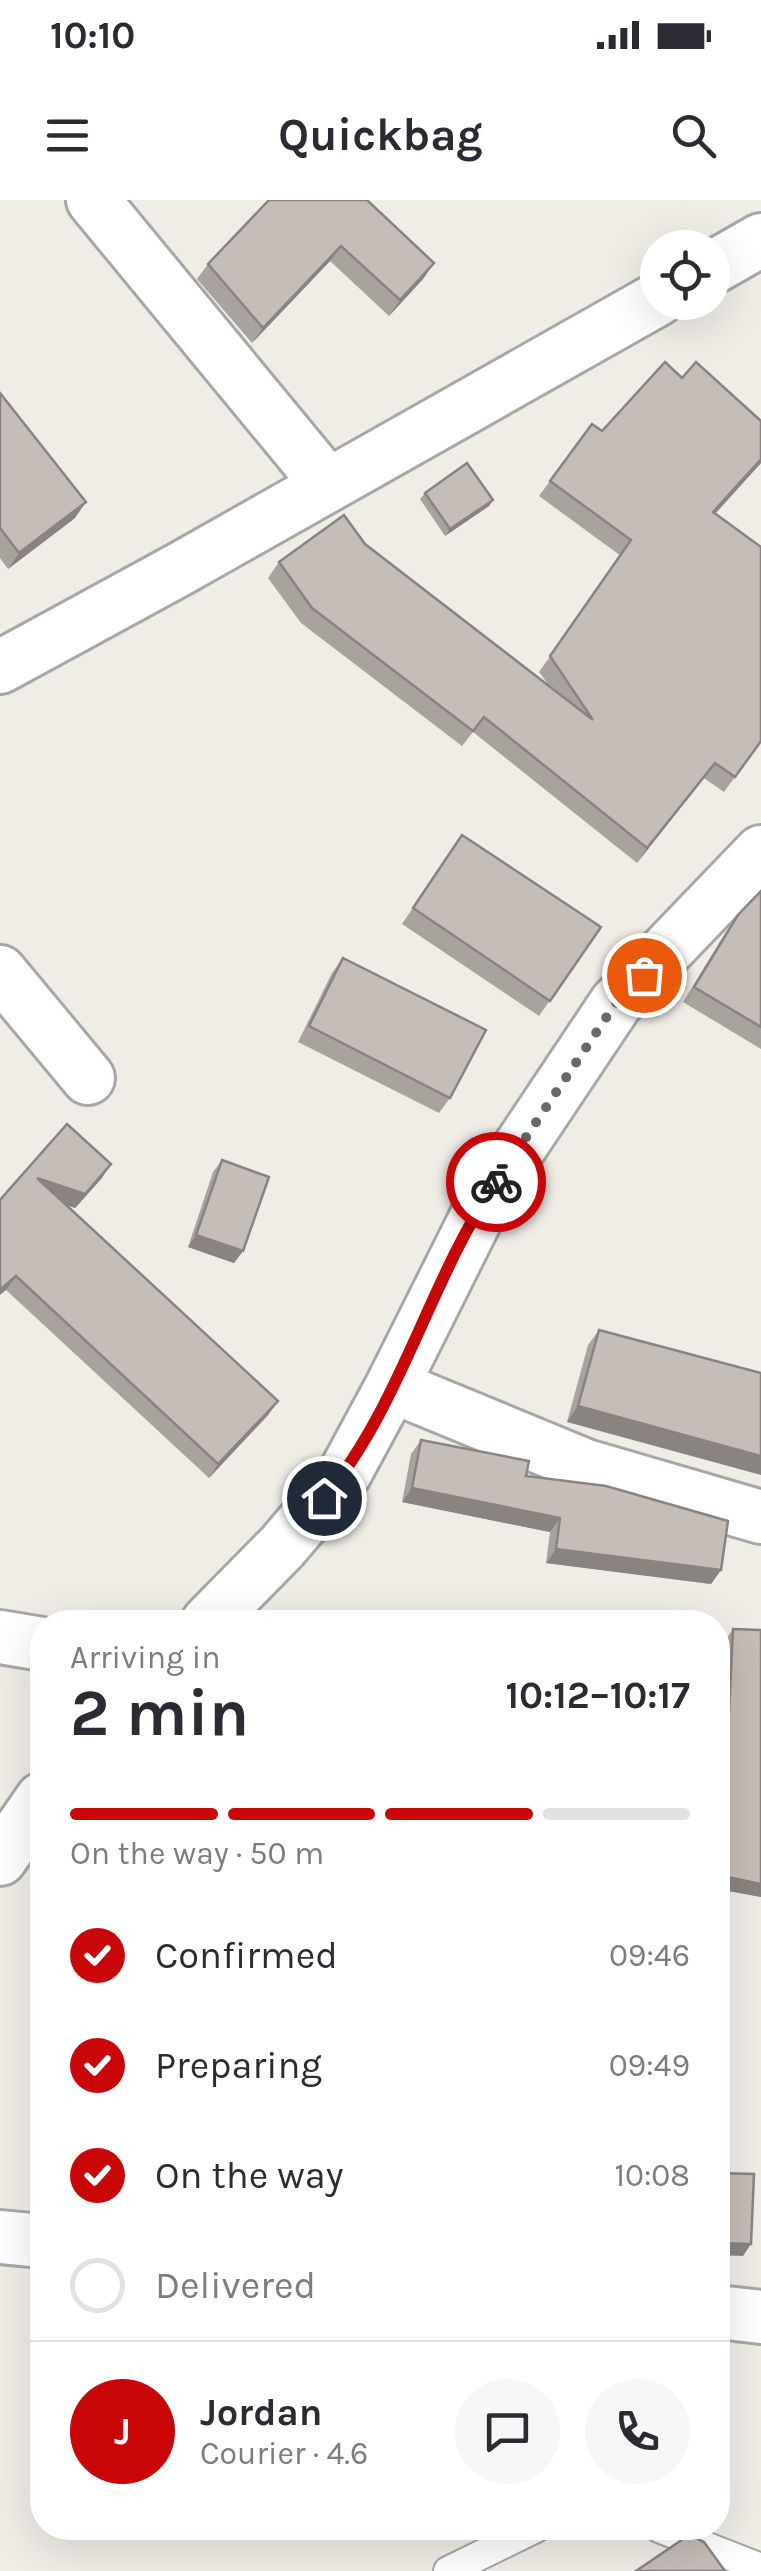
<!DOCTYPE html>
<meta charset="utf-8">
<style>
:root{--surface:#fff;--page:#f7f7f7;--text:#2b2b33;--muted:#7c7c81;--line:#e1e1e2;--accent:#ca0708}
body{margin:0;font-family:Karla,sans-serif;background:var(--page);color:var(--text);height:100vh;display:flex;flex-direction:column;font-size:38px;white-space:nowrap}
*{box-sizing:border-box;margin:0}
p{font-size:32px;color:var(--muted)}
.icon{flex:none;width:55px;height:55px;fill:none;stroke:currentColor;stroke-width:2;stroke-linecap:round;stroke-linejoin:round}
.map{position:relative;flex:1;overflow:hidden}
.details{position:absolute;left:30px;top:1410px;width:700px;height:930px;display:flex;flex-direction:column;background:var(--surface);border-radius:40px;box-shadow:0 10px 40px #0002}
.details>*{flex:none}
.buttons{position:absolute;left:640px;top:30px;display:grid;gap:20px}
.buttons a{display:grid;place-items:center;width:90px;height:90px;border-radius:50%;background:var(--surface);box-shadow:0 10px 40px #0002;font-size:50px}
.pin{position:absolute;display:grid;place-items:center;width:85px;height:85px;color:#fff;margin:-42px;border:5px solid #fff;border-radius:50%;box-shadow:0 2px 10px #0007}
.courier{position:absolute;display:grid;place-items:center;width:100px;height:100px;margin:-50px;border:8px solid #ca0708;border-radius:50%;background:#fff;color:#222;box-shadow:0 2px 12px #0007}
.head em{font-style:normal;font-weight:700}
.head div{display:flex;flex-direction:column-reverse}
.head{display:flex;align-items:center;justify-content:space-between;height:170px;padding:0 40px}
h1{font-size:65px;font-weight:700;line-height:75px}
.bar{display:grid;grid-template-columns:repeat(4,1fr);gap:15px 10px;align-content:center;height:120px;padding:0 40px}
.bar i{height:12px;border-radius:8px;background:var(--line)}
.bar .on{background:var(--accent)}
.bar p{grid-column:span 4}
.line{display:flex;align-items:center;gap:25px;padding:0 40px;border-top:2px solid var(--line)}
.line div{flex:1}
.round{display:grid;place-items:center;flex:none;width:105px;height:105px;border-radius:52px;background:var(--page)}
ol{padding:0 40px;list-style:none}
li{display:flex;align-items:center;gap:30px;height:110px}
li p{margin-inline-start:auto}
li .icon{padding:10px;border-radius:50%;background:var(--accent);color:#fff;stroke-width:4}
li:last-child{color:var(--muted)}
li i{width:55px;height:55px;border:5px solid var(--line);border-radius:50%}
.status{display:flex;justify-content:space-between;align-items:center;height:70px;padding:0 50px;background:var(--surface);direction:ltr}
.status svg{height:28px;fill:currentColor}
header{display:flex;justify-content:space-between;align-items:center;height:130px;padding:0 40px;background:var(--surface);font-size:45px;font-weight:700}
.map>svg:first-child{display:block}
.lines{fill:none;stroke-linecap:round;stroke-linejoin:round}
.lane-casing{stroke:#a7a7a7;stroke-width:32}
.street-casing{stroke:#a7a7a7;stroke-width:58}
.lane{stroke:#fff;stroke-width:28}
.street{stroke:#fff;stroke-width:52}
.wall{fill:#a9a39d}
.shaded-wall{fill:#8a8480}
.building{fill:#c5bdb7;stroke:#8a8480;stroke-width:2.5}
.done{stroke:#696866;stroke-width:10;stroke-dasharray:0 18}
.route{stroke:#ca0708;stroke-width:12}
</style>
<div class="status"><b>10:10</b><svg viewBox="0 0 49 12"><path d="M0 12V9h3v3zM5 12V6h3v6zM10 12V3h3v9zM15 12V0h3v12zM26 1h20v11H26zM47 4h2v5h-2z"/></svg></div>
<header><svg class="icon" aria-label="menu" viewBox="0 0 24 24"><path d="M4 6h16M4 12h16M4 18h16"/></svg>Quickbag<svg class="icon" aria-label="search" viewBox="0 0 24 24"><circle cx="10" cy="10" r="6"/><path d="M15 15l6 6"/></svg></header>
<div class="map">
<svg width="761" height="2371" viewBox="0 0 761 2371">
<rect width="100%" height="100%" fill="#f0ede7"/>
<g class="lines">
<defs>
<path id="lane" d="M 659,2328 L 761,2368
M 448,2371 L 536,2328"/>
<path id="street" d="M 93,0 L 328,285
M 712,68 L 761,40
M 0,467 L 180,369 L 658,99
M 0,772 L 88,878
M 392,1186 L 586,1266 L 761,1317
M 208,1422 L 282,1347 L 345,1273 L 392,1186 L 487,996 L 616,803 L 761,652
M 0,1437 L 42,1444
M 0,1659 L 42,1599
M 0,2037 L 42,2041
M 718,2112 L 761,2117"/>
</defs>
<use href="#lane" class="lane-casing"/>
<use href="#street" class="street-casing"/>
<use href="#lane" class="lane"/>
<use href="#street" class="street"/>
</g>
<path class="wall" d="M 269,0 L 434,63 L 423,79 L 389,116 L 330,61 L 252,143 L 197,79 L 208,64 Z
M 682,178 L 761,221 L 761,263 L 715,314 L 761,541 L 724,592 L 704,578 L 637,663 L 473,532 L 462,546 L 301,423 L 268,378 L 279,362 L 365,344 L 548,484 L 539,472 L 621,356 L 539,296 L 592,224 L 602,231 Z
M 0,193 L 75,318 L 8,369 L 0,358 Z
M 425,293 L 493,300 L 489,306 L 445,336 L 420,299 Z
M 462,635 L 601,727 L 539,816 L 402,724 Z
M 761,691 L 761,849 L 683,802 L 727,730 L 738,715 Z
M 343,758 L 450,898 L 439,913 L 298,842 L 332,773 Z
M 222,960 L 243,1051 L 234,1063 L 188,1047 L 213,972 Z
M 102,978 L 75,1008 L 67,1005 L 278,1201 L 268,1215 L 209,1278 L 6,1090 L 0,1000 Z
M 599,1130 L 761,1173 L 567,1222 L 588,1145 Z
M 421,1240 L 526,1276 L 721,1370 L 711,1384 L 546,1363 L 550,1332 L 402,1302 L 411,1254 Z
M 733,1429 L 761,1697 L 718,1689 L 718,1533 L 721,1533 L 725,1441 Z"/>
<path class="shaded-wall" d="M 341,46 L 330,61 L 252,143 L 263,128 Z
M 434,63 L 423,79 L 389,116 L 400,100 Z
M 761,259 L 761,263 L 702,328 L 713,312 Z
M 493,300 L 489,306 L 445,336 L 450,329 Z
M 86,302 L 75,318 L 8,369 L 19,353 Z
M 715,563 L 704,578 L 637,663 L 647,648 Z
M 111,964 L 102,978 L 75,1008 L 27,992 L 37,978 Z
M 196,1035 L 243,1051 L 234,1063 L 188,1047 Z
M 16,1076 L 6,1090 L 0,1095 L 0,1090 Z
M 278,1201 L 268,1215 L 209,1278 L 218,1264 Z
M 578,1206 L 761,1256 L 761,1275 L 567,1222 Z
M 412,1288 L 560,1318 L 550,1332 L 402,1302 Z
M 556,1349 L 721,1370 L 711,1384 L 546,1363 Z
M 718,1675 L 761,1684 L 761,1697 L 718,1689 Z
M 718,2043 L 751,2044 L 743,2056 L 718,2055 Z"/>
<path class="building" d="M 269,0 L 367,0 L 434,63 L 400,100 L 341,46 L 263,128 L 208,64 Z
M 665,162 L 682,178 L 696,162 L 761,221 L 761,259 L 713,312 L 761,347 L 761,541 L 735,577 L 715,563 L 647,648 L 484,517 L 473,531 L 312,408 L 279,362 L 344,315 L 365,344 L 593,520 L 550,456 L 631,340 L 550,281 L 592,224 L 602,231 Z
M 0,193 L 86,302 L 19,353 L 0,328 Z
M 467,263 L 493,300 L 450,329 L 425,293 Z
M 462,635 L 601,727 L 550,801 L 413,708 Z
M 761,691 L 761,827 L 694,787 L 738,715 Z
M 343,758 L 486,830 L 450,898 L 309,826 Z
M 67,924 L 111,964 L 85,994 L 37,978 L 278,1201 L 218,1264 L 16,1076 L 0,1090 L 0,1000 Z
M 222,960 L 269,977 L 243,1051 L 196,1035 Z
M 599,1130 L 761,1173 L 761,1256 L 578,1206 Z
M 421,1240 L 529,1261 L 526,1276 L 606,1286 L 728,1321 L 721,1370 L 556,1349 L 560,1318 L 412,1288 Z
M 733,1429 L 761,1430 L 761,1684 L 718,1675 L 718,1533 L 728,1533 Z
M 718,1973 L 754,1974 L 751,2044 L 718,2043 Z
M 689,2335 L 704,2342 L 725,2371 L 636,2371 Z"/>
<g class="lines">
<path class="done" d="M 496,982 L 616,803 L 644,775"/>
<path class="route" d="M 324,1298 C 401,1206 429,1081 496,982"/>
</g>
</svg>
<div class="buttons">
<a><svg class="icon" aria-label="locate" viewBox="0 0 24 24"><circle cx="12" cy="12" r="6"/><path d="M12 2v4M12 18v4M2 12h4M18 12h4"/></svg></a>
</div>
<div class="pin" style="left:644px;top:775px;background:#ea580c"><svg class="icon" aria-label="bag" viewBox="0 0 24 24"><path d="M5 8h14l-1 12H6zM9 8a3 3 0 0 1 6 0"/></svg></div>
<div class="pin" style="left:324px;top:1298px;background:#1f2937"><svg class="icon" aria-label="home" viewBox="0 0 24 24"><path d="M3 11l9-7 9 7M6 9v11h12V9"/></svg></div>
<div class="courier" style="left:496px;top:982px"><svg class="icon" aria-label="bike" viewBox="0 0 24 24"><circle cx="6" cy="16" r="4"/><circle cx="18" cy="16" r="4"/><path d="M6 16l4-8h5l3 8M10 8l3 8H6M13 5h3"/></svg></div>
<section class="details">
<div class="head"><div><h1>2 min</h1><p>Arriving in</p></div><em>10:12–10:17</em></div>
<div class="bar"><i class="on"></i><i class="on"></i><i class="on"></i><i></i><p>On the way · 50 m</p></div>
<ol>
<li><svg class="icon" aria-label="check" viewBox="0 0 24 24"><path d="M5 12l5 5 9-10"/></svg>Confirmed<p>09:46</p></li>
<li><svg class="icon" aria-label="check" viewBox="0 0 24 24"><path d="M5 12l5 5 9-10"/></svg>Preparing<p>09:49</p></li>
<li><svg class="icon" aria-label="check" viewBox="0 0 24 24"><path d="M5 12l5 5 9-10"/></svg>On the way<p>10:08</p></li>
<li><i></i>Delivered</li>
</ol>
<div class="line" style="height:180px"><b class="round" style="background:var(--accent);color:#fff">J</b><div><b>Jordan</b><p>Courier · 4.6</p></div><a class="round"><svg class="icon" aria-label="chat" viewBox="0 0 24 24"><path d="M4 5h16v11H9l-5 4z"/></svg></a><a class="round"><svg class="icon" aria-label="phone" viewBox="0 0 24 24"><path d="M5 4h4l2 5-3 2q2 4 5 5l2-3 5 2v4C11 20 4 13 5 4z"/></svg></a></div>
</section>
</div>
